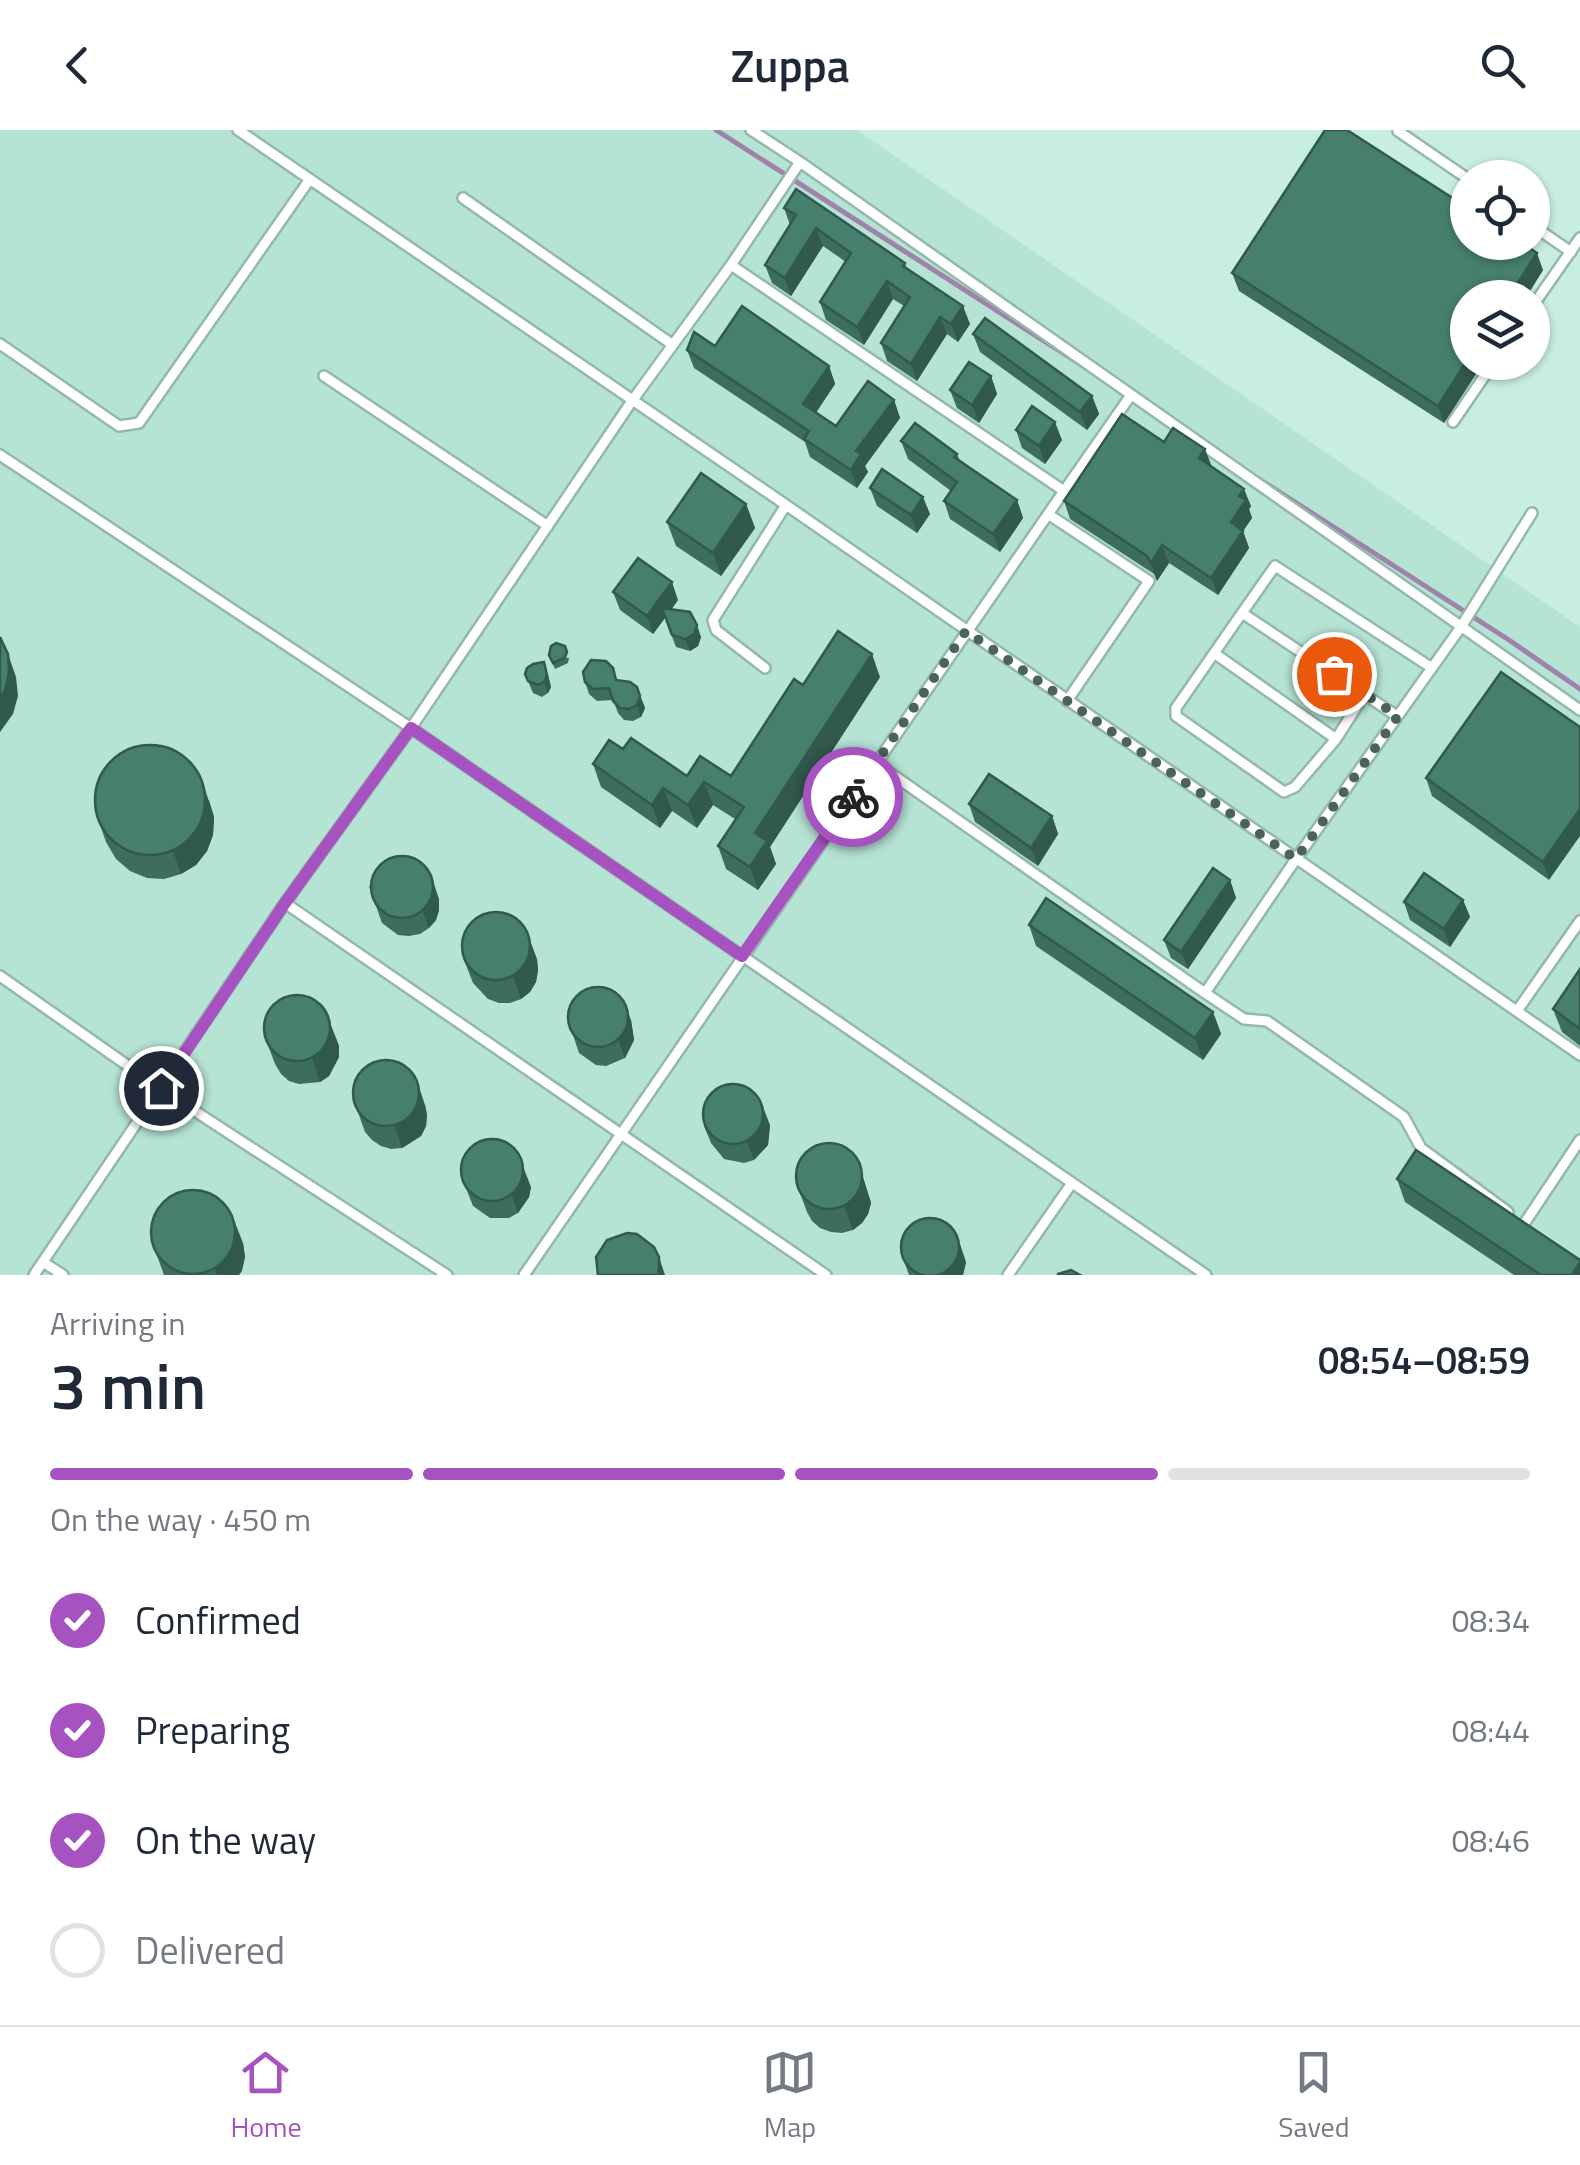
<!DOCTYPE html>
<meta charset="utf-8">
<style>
:root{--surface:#fff;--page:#f2f2f3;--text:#1f2937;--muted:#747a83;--line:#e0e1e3;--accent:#a652c1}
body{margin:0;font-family:"Titillium Web",sans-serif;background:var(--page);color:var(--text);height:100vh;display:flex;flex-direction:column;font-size:38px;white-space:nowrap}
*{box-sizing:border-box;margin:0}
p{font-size:32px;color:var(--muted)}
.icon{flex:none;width:55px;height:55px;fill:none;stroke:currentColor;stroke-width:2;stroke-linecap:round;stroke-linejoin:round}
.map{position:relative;height:1145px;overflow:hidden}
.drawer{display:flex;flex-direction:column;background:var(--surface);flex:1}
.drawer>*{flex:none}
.controls{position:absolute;left:1450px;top:30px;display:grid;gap:20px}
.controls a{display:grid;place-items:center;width:100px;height:100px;border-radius:50%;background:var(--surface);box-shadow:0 2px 8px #0004;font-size:50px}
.pin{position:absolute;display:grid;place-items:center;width:85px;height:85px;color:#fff;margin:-42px;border:5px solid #fff;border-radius:50%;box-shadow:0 2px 10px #0007}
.courier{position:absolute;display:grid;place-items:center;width:100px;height:100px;margin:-50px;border:8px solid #a652c1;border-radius:50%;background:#fff;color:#222;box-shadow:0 2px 12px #0007}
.headline em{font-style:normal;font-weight:600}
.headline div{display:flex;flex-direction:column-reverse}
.headline{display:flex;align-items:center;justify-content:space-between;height:170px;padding:0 50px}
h1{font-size:65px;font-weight:600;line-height:75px}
.bar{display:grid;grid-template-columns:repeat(4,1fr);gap:15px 10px;align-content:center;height:120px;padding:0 50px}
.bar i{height:12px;border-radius:8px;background:var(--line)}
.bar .on{background:var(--accent)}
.bar p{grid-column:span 4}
ol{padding:0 50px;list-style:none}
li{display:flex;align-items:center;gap:30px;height:110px}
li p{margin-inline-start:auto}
li .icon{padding:10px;border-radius:50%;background:var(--accent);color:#fff;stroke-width:4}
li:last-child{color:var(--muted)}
li i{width:55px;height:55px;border:5px solid var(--line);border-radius:50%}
header{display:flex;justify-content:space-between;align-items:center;height:130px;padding:0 50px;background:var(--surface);font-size:45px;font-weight:600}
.tabs{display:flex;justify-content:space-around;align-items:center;height:140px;border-top:2px solid var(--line);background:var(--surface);font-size:28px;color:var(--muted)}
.tabs a{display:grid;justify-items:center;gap:5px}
.tabs .on{color:var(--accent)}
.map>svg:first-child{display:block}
.built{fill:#b5e4d5}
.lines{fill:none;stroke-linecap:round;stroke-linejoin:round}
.stream{stroke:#a083aa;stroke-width:5}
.lane-casing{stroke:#94b8ac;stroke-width:14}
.lane{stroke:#fff;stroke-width:9}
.wall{fill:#3d6d5f}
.shaded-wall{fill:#32594e}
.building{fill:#477f6f;stroke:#32594e;stroke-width:2.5}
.done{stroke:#4c635b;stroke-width:10;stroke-dasharray:0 18}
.route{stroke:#a652c1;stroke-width:12}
</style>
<header><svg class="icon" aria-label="back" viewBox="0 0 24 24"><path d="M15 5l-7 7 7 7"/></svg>Zuppa<svg class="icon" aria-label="search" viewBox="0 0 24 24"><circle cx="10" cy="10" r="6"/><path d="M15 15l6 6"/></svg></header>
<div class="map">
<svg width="1580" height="1145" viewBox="0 0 1580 1145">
<rect width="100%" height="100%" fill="#c8eee2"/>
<path class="built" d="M 0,0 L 857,0 L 1580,497 L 1580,1145 L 0,1145 Z"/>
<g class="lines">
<path class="stream" d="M 716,0 L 1083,236
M 1256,347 L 1509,510 L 1580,559"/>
<defs>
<path id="lane" d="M 238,0 L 786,375 L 1580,925
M 751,0 L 800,32 L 1580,580
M 1398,1 L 1468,49
M 463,68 L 673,215
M 1532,95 L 1571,122
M 1532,177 L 1580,108
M 0,214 L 119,296 L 139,293 L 310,49
M 324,246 L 548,396
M 1453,292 L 1494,232
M 0,325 L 411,598 L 1206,1145
M 1064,361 L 1131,265
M 1048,384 L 1149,451 L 1067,571
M 1242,483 L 1275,436 L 1432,538
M 1214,523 L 1336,609 L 1364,565
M 765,538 L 716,500 L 713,490 L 786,375
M 1336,609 L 1295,657 L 1284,662 L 1176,586 L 1176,578 L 1242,483 L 1397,586
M 876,633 L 1205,863 L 1244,889 L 1267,891 L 1404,987 L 1421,1018 L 1508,1082
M 285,773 L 826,1145
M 0,846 L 161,959 L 447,1145
M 1205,863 L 1296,729 L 1461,497 L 1532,383
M 1517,881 L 1580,791
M 1524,1094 L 1580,1010
M 43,1132 L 63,1145
M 34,1145 L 285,773 L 411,598 L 632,271 L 731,135 L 800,32
M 524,1145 L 1064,361 L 731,135
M 1008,1145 L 1072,1053"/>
</defs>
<use href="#lane" class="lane-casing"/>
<use href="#lane" class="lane"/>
</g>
<path class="wall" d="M 784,78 L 905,133 L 907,139 L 970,194 L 958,212 L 947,204 L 917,251 L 887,231 L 881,213 L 904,176 L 893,169 L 864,215 L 826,190 L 820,172 L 846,132 L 823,116 L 791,166 L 772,153 L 765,135 L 790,95 Z
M 1543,140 L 1444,293 L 1239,161 L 1232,143 Z
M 973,204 L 1092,266 L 1099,284 L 1087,300 L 980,222 Z
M 715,216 L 829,236 L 835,254 L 816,283 L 836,296 L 894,270 L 900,288 L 865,336 L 868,342 L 857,358 L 810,327 L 805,312 L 694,238 L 687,220 Z
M 991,246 L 997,264 L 979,293 L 957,278 L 950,260 Z
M 1016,300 L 1062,310 L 1045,334 L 1022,318 Z
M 901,311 L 957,324 L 960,331 L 1017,370 L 1023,388 L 1000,422 L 950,389 L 944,371 L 951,361 L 908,329 Z
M 1164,312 L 1212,337 L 1251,376 L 1249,379 L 1252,388 L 1243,401 L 1249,418 L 1218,465 L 1169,433 L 1157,451 L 1154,444 L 1070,389 L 1064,371 Z
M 870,358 L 930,384 L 917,403 L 877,376 Z
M 746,374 L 755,398 L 721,446 L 676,416 L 667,392 Z
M 613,462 L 678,470 L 671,480 L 701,507 L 698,516 L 690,521 L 676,517 L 665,488 L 653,504 L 620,480 Z
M 549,525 L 569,528 L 568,533 L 555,539 Z
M 613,538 L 617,550 L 637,557 L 645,578 L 641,587 L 633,591 L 624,590 L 618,583 L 613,570 L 597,571 L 589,564 L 585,552 Z
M 1501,542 L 1549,750 L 1432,666 L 1426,648 Z
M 525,544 L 548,544 L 551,557 L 548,563 L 542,567 L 533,563 Z
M 880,547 L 770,717 L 776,734 L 758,760 L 726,739 L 718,716 L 735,689 L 713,675 L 697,698 L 672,681 L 660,698 L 601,657 L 593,634 L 623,619 L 687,646 L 731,646 L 803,555 Z
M 209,670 L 214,687 L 213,705 L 207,721 L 196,735 L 181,744 L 164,749 L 147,748 L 130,741 L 116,729 L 106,712 L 98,689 Z
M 969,674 L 1052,686 L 1058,704 L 1038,736 L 975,692 Z
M 1230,750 L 1236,768 L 1188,839 L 1171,828 L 1164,810 Z
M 369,756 L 439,769 L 439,780 L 436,790 L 429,798 L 420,804 L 409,806 L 398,805 L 382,793 Z
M 1463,770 L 1470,787 L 1450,817 L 1410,790 L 1404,772 Z
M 1029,795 L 1213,882 L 1221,904 L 1203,930 L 1036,816 Z
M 537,829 L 538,840 L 536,852 L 530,862 L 521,869 L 510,873 L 499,873 L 488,869 L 473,853 L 464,830 Z
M 1580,839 L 1580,916 L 1562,902 L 1553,879 Z
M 567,887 L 631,890 L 634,910 L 625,928 L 606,936 L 596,935 L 579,923 Z
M 330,893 L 339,916 L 339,927 L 329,946 L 320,952 L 299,954 L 289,951 L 281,944 L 275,934 L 266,910 Z
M 353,968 L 425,975 L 427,985 L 426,996 L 421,1006 L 402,1018 L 391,1019 L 381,1016 L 372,1010 L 365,1002 Z
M 770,995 L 768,1015 L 754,1030 L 744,1033 L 724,1029 L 711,1013 L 704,996 Z
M 857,1028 L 871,1073 L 868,1084 L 862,1093 L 853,1100 L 842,1103 L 831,1102 L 820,1098 L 812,1091 L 807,1082 L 798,1058 Z
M 462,1048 L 531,1057 L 529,1067 L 518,1083 L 509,1088 L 490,1088 L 473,1076 Z
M 1397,1049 L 1580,1145 L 1514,1145 L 1405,1072 Z
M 243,1113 L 245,1127 L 239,1145 L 164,1145 L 155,1120 Z
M 966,1132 L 963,1145 L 909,1145 L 905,1134 Z"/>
<path class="shaded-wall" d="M 816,98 L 823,116 L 791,166 L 785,148 Z
M 1537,123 L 1543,140 L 1526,168 L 1508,168 Z
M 887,151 L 893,169 L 864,215 L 857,197 Z
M 963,176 L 970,194 L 958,212 L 951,194 Z
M 940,187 L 947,204 L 917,251 L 911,234 Z
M 1468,229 L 1468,232 L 1484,232 L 1444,293 L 1438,276 Z
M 829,236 L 835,254 L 809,292 L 803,274 Z
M 991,246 L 997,264 L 979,293 L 972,275 Z
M 1092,266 L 1099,284 L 1087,300 L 1080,282 Z
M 894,270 L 900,288 L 865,336 L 868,342 L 857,358 L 851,340 L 856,321 Z
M 1055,292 L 1062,310 L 1045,334 L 1039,316 Z
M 1205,319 L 1212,337 L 1199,328 Z
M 1244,359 L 1251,376 L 1249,379 L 1252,388 L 1243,401 L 1249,418 L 1218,465 L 1211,448 L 1239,366 Z
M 923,367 L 930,384 L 917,403 L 911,385 Z
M 1017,370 L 1023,388 L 1000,422 L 993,404 Z
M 746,374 L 755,398 L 721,446 L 713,423 Z
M 1162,415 L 1169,433 L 1157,451 L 1151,433 Z
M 672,452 L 678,470 L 653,504 L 647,486 Z
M 697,495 L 701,507 L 698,516 L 690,521 L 685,509 Z
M 8,524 L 16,547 L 18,566 L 13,584 L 0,602 L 0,568 Z
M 872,524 L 880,547 L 770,717 L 776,734 L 758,760 L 750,737 L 755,703 Z
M 544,532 L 551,557 L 548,563 L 544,552 Z
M 640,566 L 645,578 L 641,587 L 637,575 Z
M 201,647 L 214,687 L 213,705 L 207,721 L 196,735 L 181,744 L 173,721 Z
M 704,652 L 713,675 L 697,698 L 688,675 Z
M 663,658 L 672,681 L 660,698 L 652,675 Z
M 1580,679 L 1580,706 L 1549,750 L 1543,732 Z
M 1052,686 L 1058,704 L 1038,736 L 1031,718 Z
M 1230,750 L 1236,768 L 1188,839 L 1181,822 Z
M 433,751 L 439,769 L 439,780 L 436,790 L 429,798 L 422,780 Z
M 1463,770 L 1470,787 L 1450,817 L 1444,799 Z
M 528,805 L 537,829 L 538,840 L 536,852 L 530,862 L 521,869 L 513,845 Z
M 624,872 L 631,890 L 634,910 L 625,928 L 618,910 Z
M 1213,882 L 1221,904 L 1203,930 L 1195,908 Z
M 330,893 L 339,916 L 339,927 L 329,946 L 320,952 L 312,928 Z
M 417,951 L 425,975 L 427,985 L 426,996 L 421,1006 L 402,1018 L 394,994 Z
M 763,977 L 770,995 L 768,1015 L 754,1030 L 747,1012 Z
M 857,1028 L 871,1073 L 868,1084 L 862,1093 L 853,1100 L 844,1076 Z
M 524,1039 L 531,1057 L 529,1067 L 518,1083 L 512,1065 Z
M 234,1090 L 243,1113 L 245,1127 L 242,1141 L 239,1145 L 217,1145 L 215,1139 Z
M 960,1114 L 966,1132 L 963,1145 L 940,1145 Z
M 659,1127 L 665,1145 L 658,1145 Z
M 1580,1132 L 1580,1145 L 1572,1145 Z"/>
<path class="building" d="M 1325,0 L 1347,0 L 1468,78 L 1468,112 L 1521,112 L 1537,123 L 1508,168 L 1468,168 L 1468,229 L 1438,276 L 1232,143 Z
M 796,59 L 905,133 L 903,136 L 963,176 L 951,194 L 940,187 L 911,234 L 881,213 L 910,167 L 887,151 L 857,197 L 820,172 L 851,123 L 816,98 L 785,148 L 765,135 L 796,85 L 784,78 Z
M 742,176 L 829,236 L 803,274 L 836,296 L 868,251 L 894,270 L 856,321 L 861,324 L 851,340 L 804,309 L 809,301 L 687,220 L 694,202 L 715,216 Z
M 985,188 L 1092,266 L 1080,282 L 973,204 Z
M 969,232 L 991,246 L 972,275 L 950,260 Z
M 1032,276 L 1055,292 L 1039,316 L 1016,300 Z
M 1122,284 L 1164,312 L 1173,298 L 1205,319 L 1199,328 L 1244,359 L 1239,366 L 1246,370 L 1231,392 L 1243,401 L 1211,448 L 1162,415 L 1151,433 L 1147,426 L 1064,371 Z
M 915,293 L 957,324 L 954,327 L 1017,370 L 993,404 L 944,371 L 957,352 L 901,311 Z
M 882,339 L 923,367 L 911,385 L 870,358 Z
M 701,343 L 746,374 L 713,423 L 667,392 Z
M 638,428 L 672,452 L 647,486 L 613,462 Z
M 662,478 L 690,482 L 697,495 L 694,504 L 685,509 L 672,505 Z
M 838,501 L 872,524 L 755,703 L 767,711 L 750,737 L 718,716 L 744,677 L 704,652 L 688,675 L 663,658 L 652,675 L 593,634 L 609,610 L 623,619 L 631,608 L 687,646 L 700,626 L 731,646 L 794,549 L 803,555 Z
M 0,507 L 8,524 L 9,542 L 5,561 L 0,568 Z
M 556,513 L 565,516 L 567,522 L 565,527 L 553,533 L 549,525 L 551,516 Z
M 591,530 L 606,531 L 613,538 L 616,550 L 630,552 L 637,557 L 640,566 L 637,575 L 629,579 L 620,578 L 613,571 L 609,558 L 593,559 L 585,552 L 583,542 Z
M 544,532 L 547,545 L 544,552 L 538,555 L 528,551 L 525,544 L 527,538 L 533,534 Z
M 1501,542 L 1580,597 L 1580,679 L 1543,732 L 1426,648 Z
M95 670a55 55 0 1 1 110 0a55 55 0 1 1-110 0Z
M 989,644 L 1052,686 L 1031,718 L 969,674 Z
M371 757a31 31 0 1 1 62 0a31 31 0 1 1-62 0Z
M 1213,738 L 1230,750 L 1181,822 L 1164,810 Z
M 1424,743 L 1463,770 L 1444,799 L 1404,772 Z
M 1046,768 L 1213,882 L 1195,908 L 1029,795 Z
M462 816a34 34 0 1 1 68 0a34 34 0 1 1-68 0Z
M 1580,839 L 1580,899 L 1553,879 Z
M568 887a30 30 0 1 1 60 0a30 30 0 1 1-60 0Z
M264 898a33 33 0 1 1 66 0a33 33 0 1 1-66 0Z
M353 963a33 33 0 1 1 66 0a33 33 0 1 1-66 0Z
M703 984a30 30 0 1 1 60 0a30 30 0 1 1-60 0Z
M461 1040a31 31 0 1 1 62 0a31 31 0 1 1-62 0Z
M796 1046a33 33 0 1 1 66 0a33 33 0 1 1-66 0Z
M 1416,1020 L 1580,1130 L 1580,1132 L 1572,1145 L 1541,1145 L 1397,1049 Z
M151 1102a42 42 0 1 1 84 0a42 42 0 1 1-84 0Z
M901 1117a29 29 0 1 1 58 0a29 29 0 1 1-58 0Z
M 627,1103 L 637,1104 L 654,1117 L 659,1127 L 659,1138 L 658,1145 L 598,1145 L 596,1127 L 607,1110 Z
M 1071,1140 L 1080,1145 L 1058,1145 L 1058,1144 Z"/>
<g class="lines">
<path class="done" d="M 853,667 L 966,501 L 1296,729 L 1398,586 L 1334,544"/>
<path class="route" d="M 161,958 L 285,773 L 411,598 L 742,826 L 853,667"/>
</g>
</svg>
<div class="controls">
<a><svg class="icon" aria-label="locate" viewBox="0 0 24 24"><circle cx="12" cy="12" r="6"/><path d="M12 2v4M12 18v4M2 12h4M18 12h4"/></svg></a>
<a><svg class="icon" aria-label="layers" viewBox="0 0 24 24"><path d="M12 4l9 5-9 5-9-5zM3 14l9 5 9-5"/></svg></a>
</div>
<div class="pin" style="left:1334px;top:544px;background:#ea580c"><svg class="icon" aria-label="bag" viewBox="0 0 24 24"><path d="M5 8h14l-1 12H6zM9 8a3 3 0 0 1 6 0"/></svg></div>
<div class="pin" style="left:161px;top:958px;background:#1f2937"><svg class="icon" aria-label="home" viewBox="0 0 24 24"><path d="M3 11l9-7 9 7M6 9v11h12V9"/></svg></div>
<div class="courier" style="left:853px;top:667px"><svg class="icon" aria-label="bike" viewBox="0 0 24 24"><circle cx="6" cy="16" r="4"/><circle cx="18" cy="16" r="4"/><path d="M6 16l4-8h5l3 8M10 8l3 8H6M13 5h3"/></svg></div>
</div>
<section class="drawer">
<div class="headline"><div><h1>3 min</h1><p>Arriving in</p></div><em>08:54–08:59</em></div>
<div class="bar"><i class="on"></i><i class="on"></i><i class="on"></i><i></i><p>On the way · 450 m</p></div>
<ol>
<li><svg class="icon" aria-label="check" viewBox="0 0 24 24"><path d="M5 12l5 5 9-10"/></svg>Confirmed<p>08:34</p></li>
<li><svg class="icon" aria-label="check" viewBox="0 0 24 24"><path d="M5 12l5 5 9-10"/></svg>Preparing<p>08:44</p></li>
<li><svg class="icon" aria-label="check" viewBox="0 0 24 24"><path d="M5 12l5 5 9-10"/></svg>On the way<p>08:46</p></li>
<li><i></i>Delivered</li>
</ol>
</section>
<nav class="tabs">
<a class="on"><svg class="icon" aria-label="home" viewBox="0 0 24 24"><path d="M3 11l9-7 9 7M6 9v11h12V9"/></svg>Home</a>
<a><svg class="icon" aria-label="map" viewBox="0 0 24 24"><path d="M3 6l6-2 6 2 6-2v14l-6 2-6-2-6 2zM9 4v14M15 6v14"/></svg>Map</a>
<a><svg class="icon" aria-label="saved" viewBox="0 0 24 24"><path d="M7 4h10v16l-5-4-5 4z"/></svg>Saved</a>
</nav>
